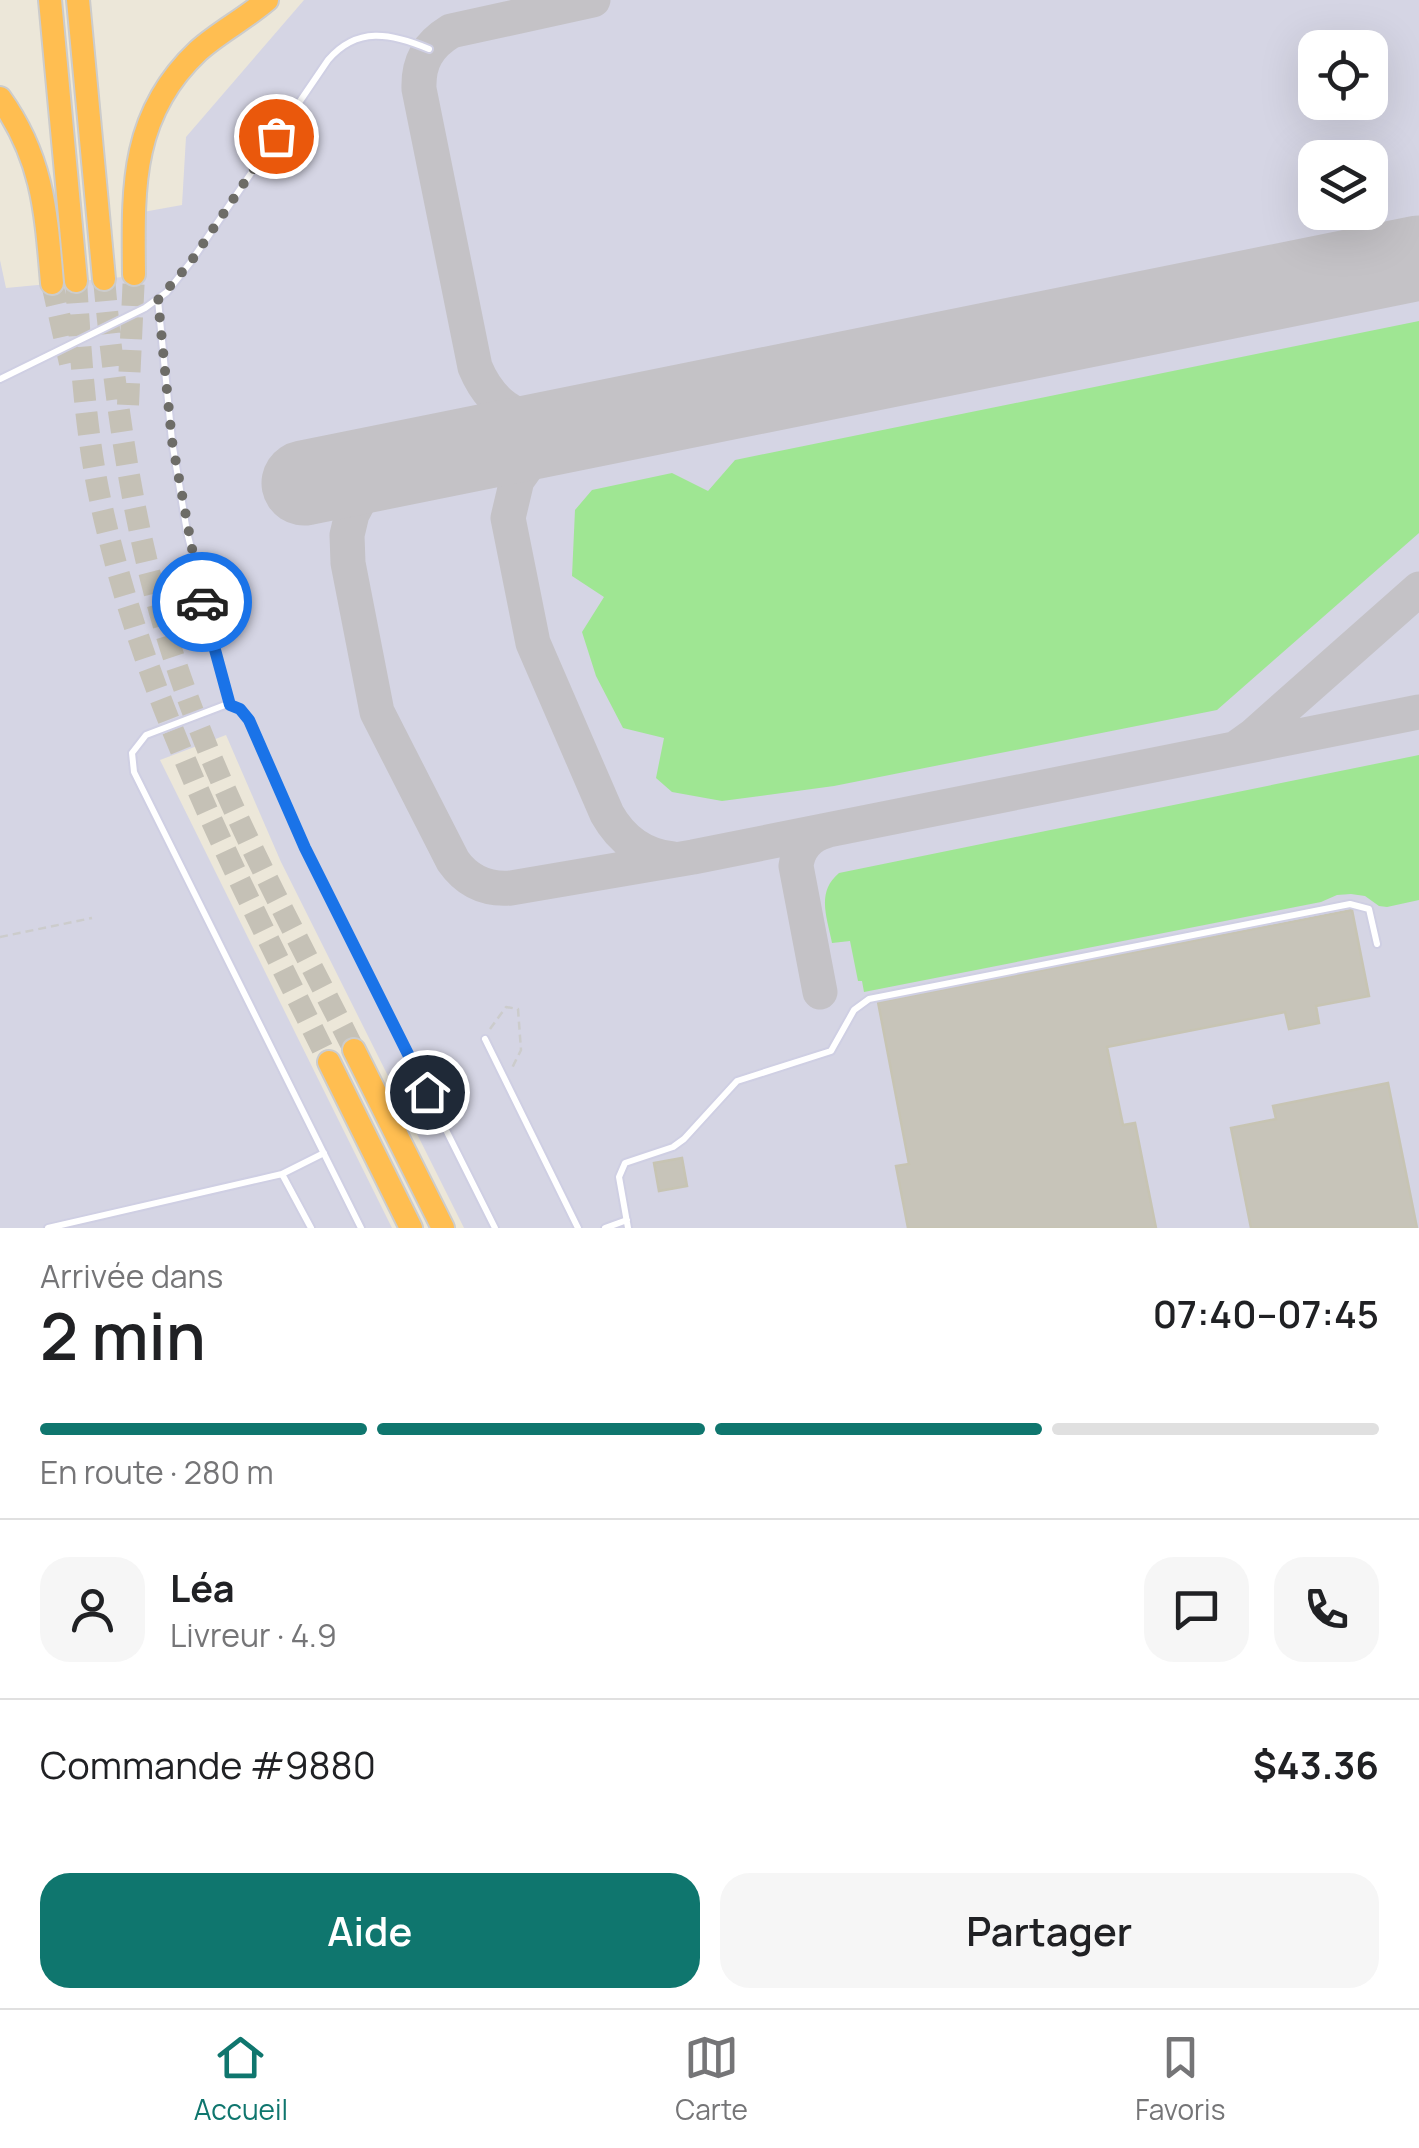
<!DOCTYPE html>
<html lang="fr">
<meta charset="utf-8">
<style>
:root{--surface:#fff;--page:#f6f6f6;--text:#202124;--muted:#757577;--line:#e0e0e0;--accent:#0f766e}
body{margin:0;font-family:Manrope,sans-serif;background:var(--page);color:var(--text);height:100vh;display:flex;flex-direction:column;font-size:38px;white-space:nowrap}
*{box-sizing:border-box;margin:0}
p{font-size:32px;color:var(--muted)}
.icon{flex:none;width:55px;height:55px;fill:none;stroke:currentColor;stroke-width:2;stroke-linecap:round;stroke-linejoin:round}
.map{position:relative;height:1228px;overflow:hidden}
.side{display:flex;flex-direction:column;background:var(--surface);flex:1}
.side>*{flex:none}
.controls{position:absolute;left:1298px;top:30px;display:grid;gap:20px}
.controls a{display:grid;place-items:center;width:90px;height:90px;border-radius:20px;background:var(--surface);box-shadow:0 10px 40px #0002;font-size:50px}
.pin{position:absolute;display:grid;place-items:center;width:85px;height:85px;color:#fff;margin:-42px;border:5px solid #fff;border-radius:50%;box-shadow:0 2px 10px #0007}
.courier{position:absolute;display:grid;place-items:center;width:100px;height:100px;margin:-50px;border:8px solid #1a73e8;border-radius:50%;background:#fff;color:#222;box-shadow:0 2px 12px #0007}
.headline em{font-style:normal;font-weight:600}
.headline div{display:flex;flex-direction:column-reverse}
.headline{display:flex;align-items:center;justify-content:space-between;height:170px;padding:0 40px}
h1{font-size:65px;font-weight:600;line-height:75px}
.bar{display:grid;grid-template-columns:repeat(4,1fr);gap:15px 10px;align-content:center;height:120px;padding:0 40px}
.bar i{height:12px;border-radius:8px;background:var(--line)}
.bar .selected{background:var(--accent)}
.bar p{grid-column:span 4}
.line{display:flex;align-items:center;gap:25px;padding:0 40px;border-top:2px solid var(--line)}
.line div{flex:1}
.round{display:grid;place-items:center;flex:none;width:105px;height:105px;border-radius:30px;background:var(--page)}
.primary-button{display:flex;gap:20px;margin-top:auto;padding:20px 40px}
.primary-button a{flex:1;height:115px;border-radius:30px;background:var(--accent);color:#fff;font-size:40px;font-weight:600;line-height:115px;text-align:center}
.primary-button a+a{background:var(--page);color:var(--text)}
.dock{display:flex;justify-content:space-around;align-items:center;height:140px;border-top:2px solid var(--line);background:var(--surface);font-size:28px;color:var(--muted)}
.dock a{display:grid;justify-items:center;gap:5px}
.dock .selected{color:var(--accent)}
.map>svg:first-child{display:block}
.airport{fill:#d5d5e4;fill-rule:evenodd}
.grass{fill:#9fe693}
.lines{fill:none;stroke-linecap:round;stroke-linejoin:round}
.taxiway{stroke:#c4c2c6;stroke-width:35}
.runway{stroke:#c4c2c6;stroke-width:85}
.building{fill:#c7c4b9;stroke:#c7c4b3;stroke-width:2.5}
.highway-tunnel{stroke:#c5c1b6;stroke-width:22;stroke-dasharray:22 11;stroke-linecap:butt}
.lane-casing{stroke:#cfcfe3;stroke-width:10}
.highway-casing{stroke:#ccc;stroke-width:26}
.path{stroke:#ccc;stroke-width:2.5;stroke-dasharray:8 5;stroke-linecap:butt}
.lane{stroke:#fff;stroke-width:6}
.highway{stroke:#ffbe51;stroke-width:22}
.done{stroke:#6d6c67;stroke-width:10;stroke-dasharray:0 18}
.route{stroke:#1a73e8;stroke-width:12}
</style>
<div class="map">
<svg width="1419" height="1228" viewBox="0 0 1419 1228">
<rect width="100%" height="100%" fill="#ece7d9"/>
<path class="airport" d="M 304,0 L 1419,0 L 1419,1228 L 464,1228 L 281,862 L 226,735 L 160,760 L 392,1228 L 0,1228 L 0,260 L 6,288 L 144,275 L 143,212 L 182,205 L 186,137 ZM 1315,48 L 1370,48 L 1370,102 L 1315,102 ZM 1315,158 L 1370,158 L 1370,212 L 1315,212 Z"/>
<path class="grass" d="M 1419,321 L 1419,533 L 1217,710 L 834,786 L 722,801 L 672,792 L 656,778 L 664,738 L 623,728 L 596,676 L 582,632 L 604,597 L 572,576 L 575,510 L 592,490 L 672,473 L 708,491 L 735,460 Z
M 1419,755 L 1419,900 L 1387,907 L 1379,906 L 1365,896 L 1351,894 L 1337,895 L 1321,902 L 864,992 L 862,981 L 858,981 L 850,941 L 832,943 C 827,917 816,892 839,873 Z"/>
<g class="lines">
<path class="taxiway" d="M 593,0 L 451,31 C 428,45 418,62 419,89 L 475,367 C 517,468 631,403 709,399
M 585,433 L 551,444 L 535,455 L 517,480 L 508,518 L 533,643 L 607,814 C 621,839 643,856 673,859
M 474,447 L 384,474 L 368,484 L 352,514 L 347,535 L 348,563 L 377,712 L 453,861 C 467,881 486,890 511,888 L 693,857 L 1419,712
M 1239,746 L 1253,736 L 1419,589
M 820,992 L 796,866 C 798,848 808,836 826,831"/>
<path class="runway" d="M 304,483 L 1419,258"/>
</g>
<path class="building" d="M 1352,910 L 1369,996 L 1316,1006 L 1319,1023 L 1289,1029 L 1285,1012 L 1107,1047 L 1123,1125 L 1135,1123 L 1156,1228 L 908,1228 L 896,1166 L 909,1164 L 878,1002 Z
M 1388,1083 L 1417,1228 L 1251,1228 L 1231,1128 L 1276,1119 L 1273,1106 Z
M 682,1158 L 687,1186 L 659,1191 L 654,1163 Z"/>
<g class="lines">
<path class="highway-tunnel" d="M 104,279 C 116,408 133,534 174,658 C 218,794 290,922 354,1050
M 76,281 C 81,357 85,433 102,508 C 146,705 240,882 329,1062
M 52,283 L 70,363
M 128,405 L 134,274"/>
<defs>
<path id="lane" d="M 158,300 L 172,441 L 187,532 L 230,705
M 0,379 L 145,308 L 167,292 L 190,263 L 328,60 C 357,26 391,33 429,49
M 485,1039 L 578,1228
M 282,1174 L 311,1228
M 48,1228 L 282,1174 L 324,1153
M 361,1228 L 134,772 L 132,753 L 146,735 L 225,705 L 240,709 L 249,719 L 305,848 L 495,1228
M 605,1228 L 627,1220
M 628,1228 L 619,1177 L 625,1163 L 673,1147 L 684,1139 L 737,1081 L 831,1051 L 854,1010 L 869,999 L 1350,904 L 1369,909 L 1377,944"/>
<path id="highway" d="M 50,0 L 76,281
M 78,0 L 104,279
M 0,98 C 43,158 46,212 52,283
M 134,274 C 133,189 130,115 198,51 C 219,32 245,19 267,0
M 354,1050 L 443,1228
M 329,1062 L 411,1228"/>
</defs>
<use href="#lane" class="lane-casing"/>
<use href="#highway" class="highway-casing"/>
<path class="path" d="M 0,937 L 92,918
M 490,1029 L 506,1007 L 518,1009 L 521,1050 L 512,1068"/>
<use href="#lane" class="lane"/>
<use href="#highway" class="highway"/>
</g>
<g class="lines">
<path class="done" d="M 202,602 L 172,441 L 158,300 L 190,263 L 276,136"/>
<path class="route" d="M 202,602 L 230,705 L 240,709 L 249,720 L 305,848 L 427,1092"/>
</g>
</svg>
<div class="controls">
<a><svg class="icon" aria-label="locate" viewBox="0 0 24 24"><circle cx="12" cy="12" r="6"/><path d="M12 2v4M12 18v4M2 12h4M18 12h4"/></svg></a>
<a><svg class="icon" aria-label="layers" viewBox="0 0 24 24"><path d="M12 4l9 5-9 5-9-5zM3 14l9 5 9-5"/></svg></a>
</div>
<div class="pin" style="left:276px;top:136px;background:#ea580c"><svg class="icon" aria-label="bag" viewBox="0 0 24 24"><path d="M5 8h14l-1 12H6zM9 8a3 3 0 0 1 6 0"/></svg></div>
<div class="pin" style="left:427px;top:1092px;background:#1f2937"><svg class="icon" aria-label="home" viewBox="0 0 24 24"><path d="M3 11l9-7 9 7M6 9v11h12V9"/></svg></div>
<div class="courier" style="left:202px;top:602px"><svg class="icon" aria-label="car" viewBox="0 0 24 24"><path d="M5 17H2v-5l4-1 3-4h7l3 4 3 1v5h-3M9 17h6M6 11h13"/><circle cx="7" cy="17" r="2"/><circle cx="17" cy="17" r="2"/></svg></div>
</div>
<section class="side">
<div class="headline"><div><h1>2 min</h1><p>Arrivée dans</p></div><em>07:40–07:45</em></div>
<div class="bar"><i class="selected"></i><i class="selected"></i><i class="selected"></i><i></i><p>En route · 280 m</p></div>
<div class="line" style="height:180px"><a class="round"><svg class="icon" aria-label="person" viewBox="0 0 24 24"><circle cx="12" cy="8" r="4"/><path d="M4 21q1-7 8-7t8 7"/></svg></a><div><b>Léa</b><p>Livreur · 4.9</p></div><a class="round"><svg class="icon" aria-label="chat" viewBox="0 0 24 24"><path d="M4 5h16v11H9l-5 4z"/></svg></a><a class="round"><svg class="icon" aria-label="phone" viewBox="0 0 24 24"><path d="M5 4h4l2 5-3 2q2 4 5 5l2-3 5 2v4C11 20 4 13 5 4z"/></svg></a></div>
<div class="line" style="height:130px"><div>Commande #9880</div><b>$43.36</b></div>
<div class="primary-button"><a>Aide</a><a>Partager</a></div>
</section>
<nav class="dock">
<a class="selected"><svg class="icon" aria-label="home" viewBox="0 0 24 24"><path d="M3 11l9-7 9 7M6 9v11h12V9"/></svg>Accueil</a>
<a><svg class="icon" aria-label="map" viewBox="0 0 24 24"><path d="M3 6l6-2 6 2 6-2v14l-6 2-6-2-6 2zM9 4v14M15 6v14"/></svg>Carte</a>
<a><svg class="icon" aria-label="saved" viewBox="0 0 24 24"><path d="M7 4h10v16l-5-4-5 4z"/></svg>Favoris</a>
</nav>
